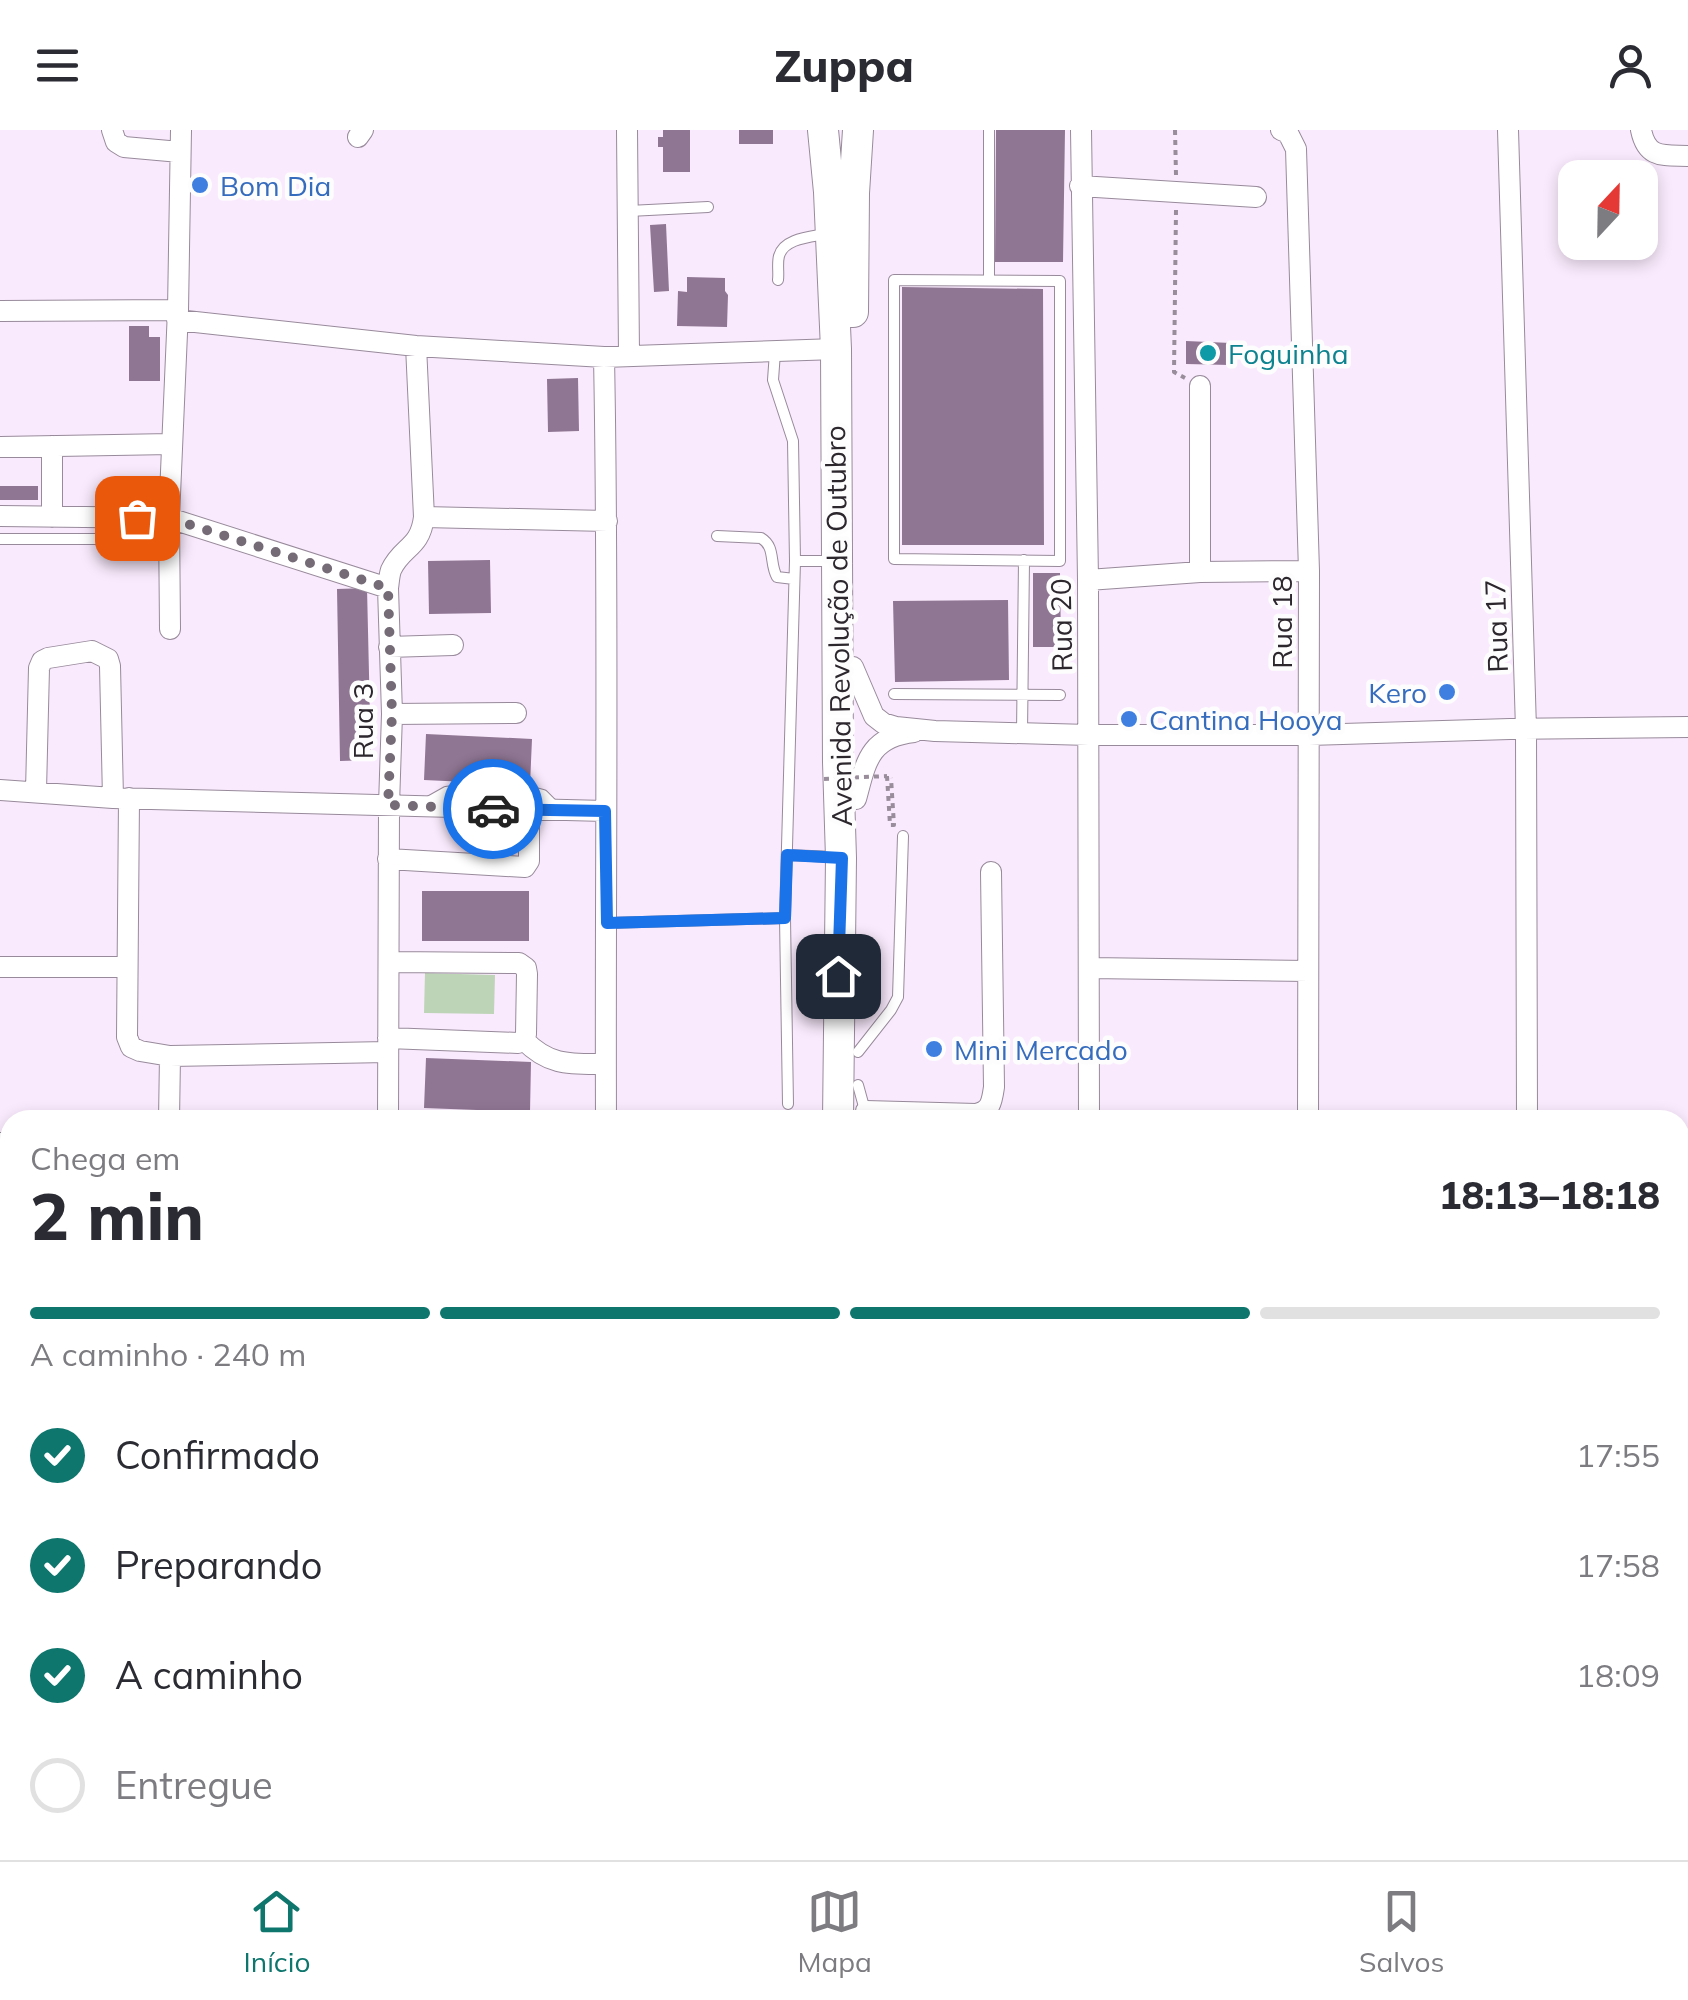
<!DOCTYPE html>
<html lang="pt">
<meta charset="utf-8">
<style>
:root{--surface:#fff;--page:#f2f2f3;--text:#2b2b33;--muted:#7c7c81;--line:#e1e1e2;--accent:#0f766e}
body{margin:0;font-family:Mulish,sans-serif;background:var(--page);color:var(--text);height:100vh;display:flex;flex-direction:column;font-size:38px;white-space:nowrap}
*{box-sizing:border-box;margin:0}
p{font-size:32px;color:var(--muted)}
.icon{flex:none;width:55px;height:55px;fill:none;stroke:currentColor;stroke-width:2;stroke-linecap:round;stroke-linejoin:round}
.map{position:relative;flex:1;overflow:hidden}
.side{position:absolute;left:0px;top:980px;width:1690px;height:750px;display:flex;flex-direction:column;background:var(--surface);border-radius:30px 30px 0 0;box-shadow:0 5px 15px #0003}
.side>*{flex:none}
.needle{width:65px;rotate:22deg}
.fabs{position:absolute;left:1558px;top:30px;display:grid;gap:20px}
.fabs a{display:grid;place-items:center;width:100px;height:100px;border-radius:20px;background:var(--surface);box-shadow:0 5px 15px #0003;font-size:50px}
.pin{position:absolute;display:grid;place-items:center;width:85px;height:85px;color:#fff;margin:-42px;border-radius:20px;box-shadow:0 5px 15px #0006}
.courier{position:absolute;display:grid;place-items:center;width:100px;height:100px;margin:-50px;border:8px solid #1a73e8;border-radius:50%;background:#fff;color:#222;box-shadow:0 2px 12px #0007}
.headline em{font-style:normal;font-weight:800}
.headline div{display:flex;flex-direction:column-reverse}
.headline{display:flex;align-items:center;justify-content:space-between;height:170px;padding:0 30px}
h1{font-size:65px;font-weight:800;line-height:75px}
.bar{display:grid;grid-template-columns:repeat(4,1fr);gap:15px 10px;align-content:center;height:120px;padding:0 30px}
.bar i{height:12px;border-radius:8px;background:var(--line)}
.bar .on{background:var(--accent)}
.bar p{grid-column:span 4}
ol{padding:0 30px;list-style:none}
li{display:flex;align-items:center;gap:30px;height:110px}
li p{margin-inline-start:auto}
li .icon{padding:10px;border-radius:50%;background:var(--accent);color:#fff;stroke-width:4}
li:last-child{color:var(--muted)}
li i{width:55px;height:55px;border:5px solid var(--line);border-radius:50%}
header{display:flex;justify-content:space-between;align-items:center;height:130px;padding:0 30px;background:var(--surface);font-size:45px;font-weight:800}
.menu{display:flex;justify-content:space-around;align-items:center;height:140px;border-top:2px solid var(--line);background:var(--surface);font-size:28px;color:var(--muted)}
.menu a{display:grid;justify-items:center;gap:5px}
.menu .on{color:var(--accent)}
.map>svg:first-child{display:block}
.built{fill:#f2dcf5}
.green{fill:#bdd4b7}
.building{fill:#8f7693}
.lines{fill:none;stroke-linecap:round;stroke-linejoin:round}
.lane-casing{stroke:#988a9b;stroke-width:12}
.street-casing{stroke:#988a9b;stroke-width:22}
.primary-casing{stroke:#988a9b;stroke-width:32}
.path{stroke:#998d9b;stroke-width:4;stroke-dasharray:5 5;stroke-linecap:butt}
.lane{stroke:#fff;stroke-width:10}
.street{stroke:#fff;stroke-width:20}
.primary{stroke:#fff;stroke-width:30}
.path-bridge{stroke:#998d9b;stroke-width:4;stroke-dasharray:5 5;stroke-linecap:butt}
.done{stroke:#746b76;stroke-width:10;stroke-dasharray:0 18}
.route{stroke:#1a73e8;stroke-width:12}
.shop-dot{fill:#3f7fe0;stroke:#fdfdfd;stroke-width:4}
.culture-dot{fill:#0f9aa8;stroke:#fdfdfd;stroke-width:4}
.labels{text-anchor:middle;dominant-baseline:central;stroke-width:9;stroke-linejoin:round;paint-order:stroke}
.shop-label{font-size:28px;fill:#366cbe;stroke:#fdfdfd;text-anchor:start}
.culture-label{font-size:28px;fill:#0d838f;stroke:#fdfdfd;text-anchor:start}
.street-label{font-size:28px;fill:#2c262d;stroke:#fdfdfd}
</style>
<header><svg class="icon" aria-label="menu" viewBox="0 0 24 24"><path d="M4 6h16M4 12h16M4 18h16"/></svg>Zuppa<svg class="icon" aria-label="person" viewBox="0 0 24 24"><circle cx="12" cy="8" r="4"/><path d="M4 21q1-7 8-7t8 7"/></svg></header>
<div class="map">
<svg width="1688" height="1730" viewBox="0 0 1688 1730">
<rect width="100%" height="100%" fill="#faeafd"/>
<path class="built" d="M 10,1406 L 10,1720 L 1680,1720 L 1680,1410 L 1688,1410 L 1688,1730 L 0,1730 L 0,1408 Z"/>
<path class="green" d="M 425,843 L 495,845 L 494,884 L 424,883 Z"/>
<path class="building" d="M 663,0 L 690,0 L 690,42 L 663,42 L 663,17 L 658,17 L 658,7 L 663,7 Z
M 739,0 L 773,0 L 773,14 L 739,14 Z
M 996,0 L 1065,0 L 1063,132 L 995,132 Z
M 666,94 L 669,161 L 654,162 L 650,95 Z
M 687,147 L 725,148 L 725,161 L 728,165 L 727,197 L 677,196 L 678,161 L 687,162 Z
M 902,157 L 1043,159 L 1044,415 L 902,415 Z
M 129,196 L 149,196 L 149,207 L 160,207 L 160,251 L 129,251 Z
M 1186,211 L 1231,213 L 1230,235 L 1186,234 Z
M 578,248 L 579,301 L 548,302 L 547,249 Z
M 0,356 L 38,356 L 38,370 L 0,370 Z
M 490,430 L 491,483 L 429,484 L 428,431 Z
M 1033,443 L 1060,443 L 1061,517 L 1033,517 Z
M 367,458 L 371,630 L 340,631 L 337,459 Z
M 1008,470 L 1009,550 L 895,552 L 893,471 Z
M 426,604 L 532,609 L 530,655 L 424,650 Z
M 422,761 L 529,761 L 529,811 L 422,811 Z
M 426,928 L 531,932 L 530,982 L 424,978 Z"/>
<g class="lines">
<defs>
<path id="lane" d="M 629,81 L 708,77
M 778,150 C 779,143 777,133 779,126 C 784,107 814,107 830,103
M 894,150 L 1060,151 L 1060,431 L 894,429 Z
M 989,150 L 989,0
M 775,222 L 773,250 L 793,311 L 795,431 L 785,788 L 788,974
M 717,406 L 761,408 C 776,417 769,433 777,447 L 794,449
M 0,409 L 169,409
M 795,431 L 834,431
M 894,564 L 1060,565
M 1022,603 L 1024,430
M 430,671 L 446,662 L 461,660 L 532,662 L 543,665 L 555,677
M 787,725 L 836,727
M 607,793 L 785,788
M 858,922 L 891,880 L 898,867 L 903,706
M 858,955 L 866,984
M 1680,1445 L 1688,1424
M 1680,1547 L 1688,1547
M 421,1720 L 421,1730
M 472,1720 L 473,1730
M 486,1720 L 486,1730
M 532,1720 L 532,1730
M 581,1720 L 581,1730
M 632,1720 L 632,1730
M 671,1720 L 671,1730
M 719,1720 L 719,1730
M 946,1720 L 950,1730
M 1081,1720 L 1081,1730
M 1246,1720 L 1246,1730
M 1344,1720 L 1352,1730
M 1448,1720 L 1448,1730
M 1536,1720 L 1537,1730
M 766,1730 L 766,1720
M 1110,1730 L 1117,1720
M 1669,1730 L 1669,1720"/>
<path id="street" d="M 112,0 L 116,12 L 124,17 L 180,22
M 627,0 L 629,225
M 1081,0 L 1088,450 L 1089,990
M 1281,0 L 1288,3 L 1296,19 L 1309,441 L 1308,990
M 1508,0 L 1526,599 L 1527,990
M 1641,0 C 1647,29 1663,25 1688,26
M 358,7 L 363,0
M 1080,56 L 1256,67
M 0,181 L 178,180
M 177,190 L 416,216 L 604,227 L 836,219
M 416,216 L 424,387
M 604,227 C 609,481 605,736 606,990
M 1200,256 L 1200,442
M 52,316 L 52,387
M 0,317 L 171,314
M 0,386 L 169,388 L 388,458
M 1088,450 L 1200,442 L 1309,441
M 170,499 L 169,388 L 178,180 L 181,0
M 389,517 L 453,515
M 853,537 L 874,586 L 883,593 L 896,597 L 935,601 L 1089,605 L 1309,605 L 1510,599 L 1688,597
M 392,584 L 516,583
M 0,660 L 113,668 L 605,681
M 36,661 L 39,538 L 42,531 L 48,528 L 92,521 L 108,529 L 110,536 L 113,668
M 129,668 L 127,907 L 131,917 L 140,921 L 170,926 L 387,922
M 856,669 C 866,632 869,607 914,602
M 388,729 L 525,737 L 529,731 L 529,680
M 0,837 L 126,837
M 1090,838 L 1308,841
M 388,908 L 518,913 L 524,910 L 526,904 L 527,844 L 526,838 L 519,833 L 390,832
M 524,910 C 549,936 570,934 604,934
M 866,981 L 976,984 C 991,981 992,971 994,957 L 991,742
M 169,990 L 170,926
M 388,990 L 389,675 L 392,584 L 388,458 C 389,452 389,446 391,440 C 402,416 420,419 424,387 L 607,391
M 0,1013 L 10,1013"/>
<path id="primary" d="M 823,0 L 829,62 L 836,219 L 838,632 L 841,728 L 838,990
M 853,182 L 854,63 L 858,0
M 1680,1365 L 1688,1365
M 0,1378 L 10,1378
M 876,1720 L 878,1730
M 821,1730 L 824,1720"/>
</defs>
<use href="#lane" class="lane-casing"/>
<use href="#street" class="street-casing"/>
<use href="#primary" class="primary-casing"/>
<path class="path" d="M 1175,0 L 1176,45
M 1176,80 L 1174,242 L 1185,248
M 887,646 L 890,695 L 894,695 L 891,648"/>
<use href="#lane" class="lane"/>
<use href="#street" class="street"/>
<use href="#primary" class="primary"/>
<path class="path-bridge" d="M 824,649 L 887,646"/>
</g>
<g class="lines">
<path class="done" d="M 137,388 L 169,388 L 388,458 L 392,584 L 388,675 L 493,679"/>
<path class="route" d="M 493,679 L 605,681 L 607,793 L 785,788 L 787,725 L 842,728 L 838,846"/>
</g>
<g class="shop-dot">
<circle cx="200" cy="55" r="10"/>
<circle cx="1447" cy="562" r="10"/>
<circle cx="1129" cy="589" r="10"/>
<circle cx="934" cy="919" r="10"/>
</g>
<circle class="culture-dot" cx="1208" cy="223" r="10"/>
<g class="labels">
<g class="shop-label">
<text x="220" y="55">Bom Dia</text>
<text x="1427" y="562" text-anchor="end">Kero</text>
<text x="1149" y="589">Cantina Hooya</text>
<text x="954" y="919">Mini Mercado</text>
</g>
<g class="culture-label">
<text x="1228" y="223">Foguinha</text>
</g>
<g class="street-label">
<text transform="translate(1281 492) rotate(-90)">Rua 18</text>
<text transform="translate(1061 495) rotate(-91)">Rua 20</text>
<text transform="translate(838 496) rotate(-91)">Avenida Revolução de Outubro</text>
<text transform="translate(1496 496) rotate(-92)">Rua 17</text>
<text transform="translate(362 591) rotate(-90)">Rua 3</text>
</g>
</g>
</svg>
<div class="fabs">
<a><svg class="needle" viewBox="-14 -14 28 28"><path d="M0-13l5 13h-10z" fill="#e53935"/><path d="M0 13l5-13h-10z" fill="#7c7c81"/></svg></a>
</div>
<div class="pin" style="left:137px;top:388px;background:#ea580c"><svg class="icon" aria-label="bag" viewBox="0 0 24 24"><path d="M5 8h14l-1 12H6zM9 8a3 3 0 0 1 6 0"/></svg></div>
<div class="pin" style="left:838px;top:846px;background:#1f2937"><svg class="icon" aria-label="home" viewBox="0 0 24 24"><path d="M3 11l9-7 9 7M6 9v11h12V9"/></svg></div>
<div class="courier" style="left:493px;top:679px"><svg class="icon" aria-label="car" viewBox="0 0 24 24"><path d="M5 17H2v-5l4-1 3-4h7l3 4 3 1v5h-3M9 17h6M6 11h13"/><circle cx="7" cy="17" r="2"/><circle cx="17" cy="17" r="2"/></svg></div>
<section class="side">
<div class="headline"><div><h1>2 min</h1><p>Chega em</p></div><em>18:13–18:18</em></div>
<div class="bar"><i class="on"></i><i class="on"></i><i class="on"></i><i></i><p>A caminho · 240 m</p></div>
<ol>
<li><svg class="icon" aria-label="check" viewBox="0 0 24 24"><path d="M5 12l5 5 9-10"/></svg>Confirmado<p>17:55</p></li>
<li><svg class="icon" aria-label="check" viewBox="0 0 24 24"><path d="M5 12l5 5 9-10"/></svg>Preparando<p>17:58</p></li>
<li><svg class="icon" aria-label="check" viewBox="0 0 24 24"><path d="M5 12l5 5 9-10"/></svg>A caminho<p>18:09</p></li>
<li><i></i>Entregue</li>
</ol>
</section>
</div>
<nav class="menu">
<a class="on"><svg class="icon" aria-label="home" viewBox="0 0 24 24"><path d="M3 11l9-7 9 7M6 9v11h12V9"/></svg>Início</a>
<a><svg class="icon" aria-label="map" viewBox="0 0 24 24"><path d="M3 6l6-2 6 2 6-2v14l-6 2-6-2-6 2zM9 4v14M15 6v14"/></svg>Mapa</a>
<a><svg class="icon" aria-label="saved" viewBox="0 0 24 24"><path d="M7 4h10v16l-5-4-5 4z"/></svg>Salvos</a>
</nav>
